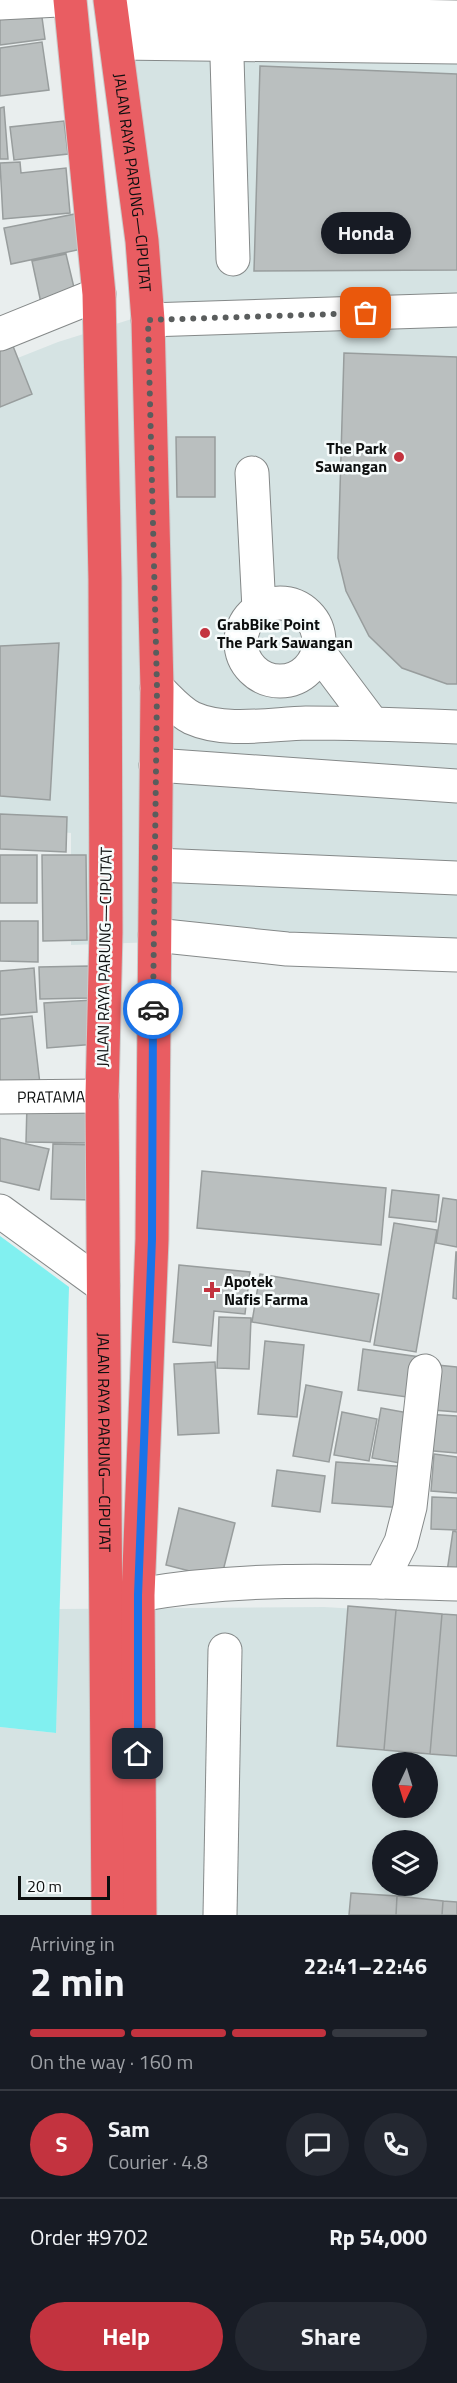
<!DOCTYPE html>
<meta charset="utf-8">
<style>
:root{--surface:#171b24;--page:#242831;--text:#f1f3f6;--muted:#9ea1a6;--line:#363941;--accent:#c3333f}
body{margin:0;font-family:"Titillium Web",sans-serif;background:var(--page);color:var(--text);height:100vh;display:flex;flex-direction:column;font-size:22px;white-space:nowrap}
*{box-sizing:border-box;margin:0}
p{font-size:20px;color:var(--muted)}
.icon{flex:none;width:33px;height:33px;fill:none;stroke:currentColor;stroke-width:2;stroke-linecap:round;stroke-linejoin:round}
.map{position:relative;height:1915px;overflow:hidden}
.drawer{display:flex;flex-direction:column;background:var(--surface);flex:1}
.drawer>*{flex:none}
.needle{width:39px;rotate:184deg}
.fabs{position:absolute;left:372px;top:1752px;display:grid;gap:12px}
.fabs a{display:grid;place-items:center;width:66px;height:66px;border-radius:50%;background:var(--surface);box-shadow:0 3px 9px #0003;font-size:30px}
.scale{position:absolute;left:18px;bottom:15px;width:92px;box-sizing:border-box;padding-left:6px;border:3px solid #0d0f0f;border-top:0;font-size:16px;line-height:21px;white-space:nowrap;color:#0d0f0f;-webkit-text-stroke:4px #f6fbfb;paint-order:stroke}
.pin{position:absolute;display:grid;place-items:center;width:51px;height:51px;color:#fff;margin:-26px;border-radius:12px;box-shadow:0 3px 9px #0006}
.courier{position:absolute;display:grid;place-items:center;width:60px;height:60px;margin:-30px;border:4px solid #1a73e8;border-radius:50%;background:#fff;color:#222;box-shadow:0 2px 8px #0007}
.bubble{position:absolute;height:42px;border-radius:21px;background:var(--surface);box-shadow:0 3px 9px #0003;font-size:20px;font-weight:700;line-height:42px;text-align:center}
.headline em{font-style:normal;font-weight:700}
.headline div{display:flex;flex-direction:column-reverse}
.headline{display:flex;align-items:center;justify-content:space-between;height:102px;padding:0 30px}
h1{font-size:39px;font-weight:700;line-height:45px}
.bar{display:grid;grid-template-columns:repeat(4,1fr);gap:9px 6px;align-content:center;height:72px;padding:0 30px}
.bar i{height:8px;border-radius:4px;background:var(--line)}
.bar .current{background:var(--accent)}
.bar p{grid-column:span 4}
.line{display:flex;align-items:center;gap:15px;padding:0 30px;border-top:2px solid var(--line)}
.line div{flex:1}
.round{display:grid;place-items:center;flex:none;width:63px;height:63px;border-radius:32px;background:var(--page)}
.cta{display:flex;gap:12px;margin-top:auto;padding:12px 30px}
.cta a{flex:1;height:69px;border-radius:36px;background:var(--accent);color:#fff;font-size:24px;font-weight:700;line-height:69px;text-align:center}
.cta a+a{background:var(--page);color:var(--text)}
.map>svg:first-child{display:block}
.built{fill:#d5e3e3;fill-rule:evenodd}
.green{fill:#81f0f0}
.building{fill:#babfbf;stroke:#989d9d;stroke-width:1.5}
.lines{fill:none;stroke-linecap:round;stroke-linejoin:round}
.minor-casing{stroke:#858989;stroke-width:35}
.highway-casing{stroke:#cacaca;stroke-width:35}
.minor{stroke:#fff;stroke-width:33}
.highway{stroke:#e95d62;stroke-width:33}
.done{stroke:#5a5d5d;stroke-width:6;stroke-dasharray:0 10.8}
.route{stroke:#1a73e8;stroke-width:8}
.poi-dot{fill:#c3333f;stroke:#f6fbfb;stroke-width:2}
.labels{text-anchor:middle;dominant-baseline:central;stroke-width:5;stroke-linejoin:round;paint-order:stroke}
.street-label{font-size:16px;fill:#0d0f0f;stroke:#f6fbfb}
.poi-label{font-size:16px;font-weight:bold;fill:#0d0f0f;stroke:#f6fbfb;text-anchor:start}
</style>
<div class="map">
<svg width="457" height="1915" viewBox="0 0 457 1915">
<rect width="100%" height="100%" fill="#e9eeee"/>
<path class="built" d="M 101,0 L 457,0 L 457,956 L 156,942 L 71,945 L 71,833 L 0,827 L 0,365 L 58,342 L 135,318 Z
M 324,1607 L 457,1615 L 457,1915 L 0,1915 L 0,1727 L 56,1733 L 58,1609 ZM 382,1762 L 428,1762 L 428,1808 L 382,1808 ZM 382,1840 L 428,1840 L 428,1886 L 382,1886 Z"/>
<path class="green" d="M 0,1236 L 69,1287 L 56,1733 L 0,1727 Z"/>
<path class="building" d="M 40,3 L 45,39 L 0,45 L 0,8 Z
M 42,42 L 49,90 L 0,96 L 0,48 Z
M 260,66 L 457,74 L 457,270 L 254,271 Z
M 4,107 L 8,159 L 0,159 L 0,108 Z
M 64,121 L 68,154 L 14,160 L 10,127 Z
M 20,162 L 21,173 L 66,168 L 70,213 L 3,219 L 0,163 Z
M 75,214 L 82,249 L 11,264 L 4,228 Z
M 66,254 L 76,296 L 41,303 L 32,261 Z
M 9,336 L 32,394 L 0,407 L 0,340 Z
M 344,353 L 457,357 L 457,684 L 447,684 L 402,668 L 369,636 L 346,591 L 338,558 Z
M 176,437 L 215,437 L 215,497 L 177,497 Z
M 59,643 L 50,800 L 0,796 L 0,646 Z
M 0,814 L 67,817 L 66,852 L 0,849 Z
M 0,855 L 37,855 L 37,903 L 0,903 Z
M 42,855 L 86,855 L 87,940 L 43,941 Z
M 0,921 L 38,921 L 38,962 L 0,961 Z
M 89,966 L 90,998 L 40,999 L 39,967 Z
M 34,968 L 37,1012 L 0,1015 L 0,971 Z
M 93,1000 L 96,1044 L 47,1048 L 44,1003 Z
M 32,1016 L 40,1084 L 0,1089 L 0,1019 Z
M 27,1104 L 88,1105 L 88,1143 L 26,1142 Z
M 0,1138 L 49,1149 L 39,1190 L 0,1181 Z
M 53,1144 L 95,1145 L 93,1200 L 51,1199 Z
M 202,1171 L 386,1188 L 381,1245 L 197,1228 Z
M 392,1190 L 439,1195 L 436,1222 L 389,1217 Z
M 443,1198 L 457,1200 L 457,1247 L 436,1243 Z
M 394,1223 L 437,1230 L 416,1352 L 374,1345 Z
M 456,1252 L 457,1252 L 457,1299 L 453,1298 Z
M 179,1265 L 250,1272 L 245,1314 L 214,1311 L 211,1346 L 173,1342 Z
M 260,1274 L 379,1294 L 370,1342 L 252,1322 Z
M 219,1317 L 251,1318 L 249,1369 L 217,1368 Z
M 265,1341 L 304,1345 L 297,1417 L 258,1414 Z
M 363,1349 L 420,1357 L 414,1398 L 358,1390 Z
M 215,1362 L 219,1433 L 178,1435 L 174,1364 Z
M 437,1365 L 457,1367 L 457,1412 L 433,1410 Z
M 306,1385 L 342,1392 L 329,1462 L 293,1456 Z
M 381,1408 L 414,1414 L 405,1464 L 372,1458 Z
M 342,1412 L 377,1419 L 369,1461 L 334,1455 Z
M 425,1414 L 457,1416 L 457,1453 L 422,1450 Z
M 434,1454 L 457,1457 L 457,1493 L 431,1491 Z
M 336,1462 L 409,1467 L 405,1508 L 332,1503 Z
M 277,1470 L 325,1476 L 320,1512 L 272,1506 Z
M 432,1497 L 457,1498 L 457,1530 L 431,1529 Z
M 179,1508 L 235,1523 L 221,1579 L 166,1565 Z
M 453,1531 L 457,1532 L 457,1574 L 447,1572 Z
M 348,1606 L 396,1610 L 384,1750 L 337,1746 Z
M 396,1610 L 442,1614 L 430,1754 L 384,1750 Z
M 442,1614 L 457,1615 L 457,1756 L 430,1754 Z
M 351,1893 L 397,1896 L 396,1915 L 349,1915 Z
M 397,1896 L 443,1901 L 442,1915 L 396,1915 Z
M 443,1901 L 457,1902 L 457,1915 L 442,1915 Z"/>
<g class="lines">
<defs>
<g id="minor">
<path d="M 0,3 L 59,0"/>
<path d="M 112,11 L 457,17"/>
<path d="M 226,24 L 233,259"/>
<path d="M 117,43 L 457,47"/>
<path d="M 148,320 L 457,310"/>
<path d="M 0,334 L 99,294"/>
<path d="M 252,473 L 259,609"/>
<circle cx="280" cy="642" r="39"/>
<path d="M 318,651 L 372,723"/>
<path d="M 157,688 C 168,698 178,711 192,718 C 225,733 271,724 306,723 C 356,723 407,725 457,727"/>
<path d="M 156,765 L 457,786"/>
<path d="M 156,865 L 457,878"/>
<path d="M 155,935 L 287,949 L 457,955"/>
<path id="s1" d="M 0,1097 L 102,1096"/>
<path d="M 0,1211 L 103,1286"/>
<path d="M 381,1582 L 401,1542 L 410,1507 L 425,1371"/>
<path d="M 138,1595 C 244,1576 350,1581 457,1584"/>
<path d="M 220,1915 L 225,1650"/>
</g>
<g id="highway">
<path id="s2" d="M 70,0 L 99,294 L 105,579 L 106,932 L 102,1096 L 108,1915"/>
<path id="s3" d="M 110,0 L 142,241 L 148,320 L 157,688 L 152,1239 L 138,1595 L 140,1915"/>
</g>
</defs>
<use href="#minor" class="minor-casing"/>
<use href="#highway" class="highway-casing"/>
<use href="#minor" class="minor"/>
<use href="#highway" class="highway"/>
</g>
<g class="lines">
<path class="done" d="M 153,1009 L 157,688 L 148,320 L 366,313"/>
<path class="route" d="M 138,1754 L 138,1595 L 152,1239 L 153,1009"/>
</g>
<g class="poi-dot">
<circle cx="399" cy="457" r="6"/>
<circle cx="205" cy="633" r="6"/>
<path d="M209 1281h6v6h6v6h-6v6h-6v-6h-6v-6h6z"/>
</g>
<g class="labels">
<g class="street-label">
<text stroke="none"><textPath href="#s3" startOffset="184">JALAN RAYA PARUNG—CIPUTAT</textPath></text>
<text transform="translate(104 957) rotate(-89)">JALAN RAYA PARUNG—CIPUTAT</text>
<text stroke="none"><textPath href="#s1" startOffset="51">PRATAMA</textPath></text>
<text stroke="none"><textPath href="#s2" startOffset="1444">JALAN RAYA PARUNG—CIPUTAT</textPath></text>
</g>
<g class="poi-label">
<text x="387" y="448" text-anchor="end">The Park<tspan x="387" dy="18">Sawangan</tspan></text>
<text x="217" y="624">GrabBike Point<tspan x="217" dy="18">The Park Sawangan</tspan></text>
<text x="224" y="1281">Apotek<tspan x="224" dy="18">Nafis Farma</tspan></text>
</g>
</g>
</svg>
<div class="fabs">
<a><svg class="needle" viewBox="-14 -14 28 28"><path d="M0-13l5 13h-10z" fill="#e53935"/><path d="M0 13l5-13h-10z" fill="#9ea1a6"/></svg></a>
<a><svg class="icon" aria-label="layers" viewBox="0 0 24 24"><path d="M12 4l9 5-9 5-9-5zM3 14l9 5 9-5"/></svg></a>
</div>
<div class="scale">20 m</div>
<div class="pin" style="left:366px;top:313px;background:#ea580c"><svg class="icon" aria-label="bag" viewBox="0 0 24 24"><path d="M5 8h14l-1 12H6zM9 8a3 3 0 0 1 6 0"/></svg></div>
<div class="pin" style="left:138px;top:1754px;background:#1f2937"><svg class="icon" aria-label="home" viewBox="0 0 24 24"><path d="M3 11l9-7 9 7M6 9v11h12V9"/></svg></div>
<div class="courier" style="left:153px;top:1009px"><svg class="icon" aria-label="car" viewBox="0 0 24 24"><path d="M5 17H2v-5l4-1 3-4h7l3 4 3 1v5h-3M9 17h6M6 11h13"/><circle cx="7" cy="17" r="2"/><circle cx="17" cy="17" r="2"/></svg></div>
<div class="bubble" style="left:321px;top:212px;width:90px">Honda</div>
</div>
<section class="drawer">
<div class="headline"><div><h1>2 min</h1><p>Arriving in</p></div><em>22:41–22:46</em></div>
<div class="bar"><i class="current"></i><i class="current"></i><i class="current"></i><i></i><p>On the way · 160 m</p></div>
<div class="line" style="height:108px"><b class="round" style="background:var(--accent);color:#fff">S</b><div><b>Sam</b><p>Courier · 4.8</p></div><a class="round"><svg class="icon" aria-label="chat" viewBox="0 0 24 24"><path d="M4 5h16v11H9l-5 4z"/></svg></a><a class="round"><svg class="icon" aria-label="phone" viewBox="0 0 24 24"><path d="M5 4h4l2 5-3 2q2 4 5 5l2-3 5 2v4C11 20 4 13 5 4z"/></svg></a></div>
<div class="line" style="height:78px"><div>Order #9702</div><b>Rp 54,000</b></div>
<div class="cta"><a>Help</a><a>Share</a></div>
</section>
